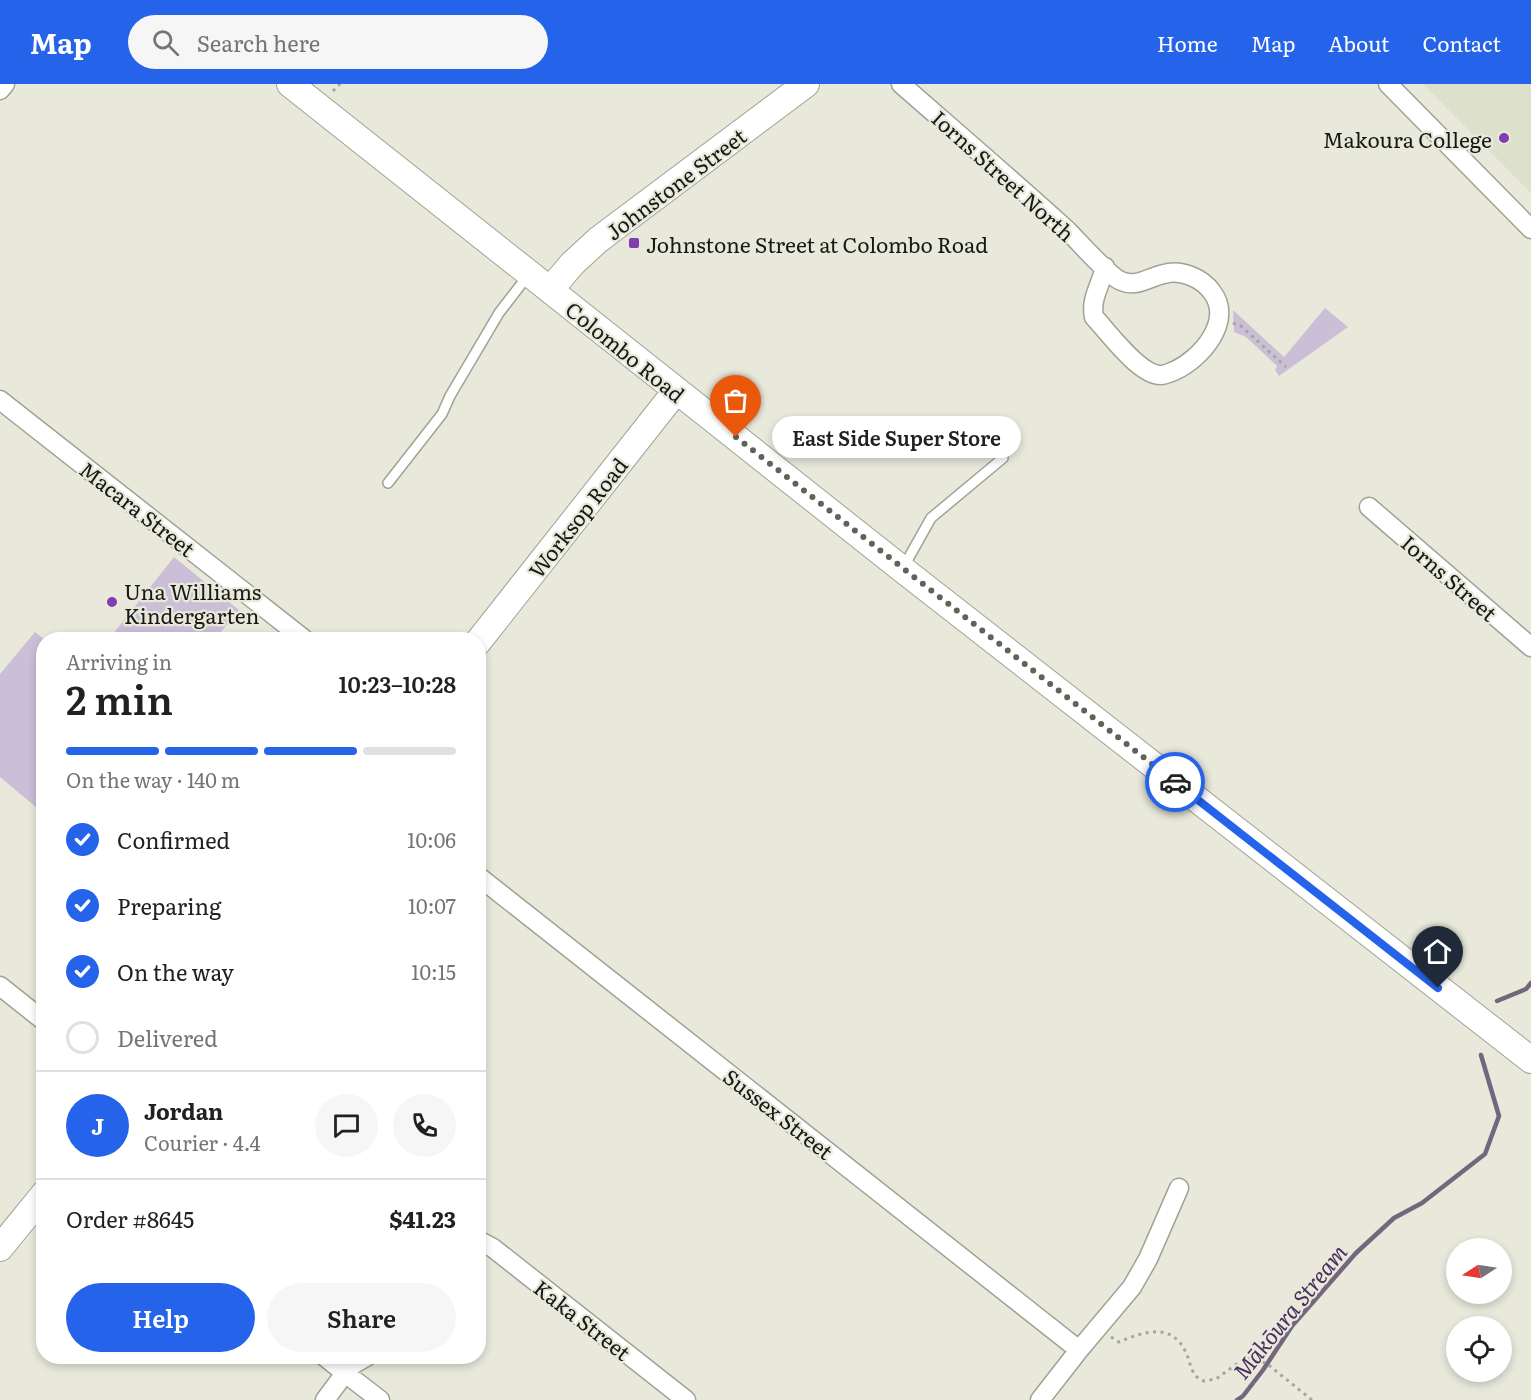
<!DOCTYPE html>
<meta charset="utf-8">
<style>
:root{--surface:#fff;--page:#f6f6f6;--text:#202124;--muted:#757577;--line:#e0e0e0;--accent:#2563eb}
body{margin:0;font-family:Literata,serif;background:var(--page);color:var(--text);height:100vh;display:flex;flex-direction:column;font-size:22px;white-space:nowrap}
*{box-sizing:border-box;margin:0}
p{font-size:20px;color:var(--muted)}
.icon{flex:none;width:33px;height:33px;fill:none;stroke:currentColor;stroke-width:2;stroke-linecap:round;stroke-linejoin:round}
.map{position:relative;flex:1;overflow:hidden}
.side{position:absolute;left:36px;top:548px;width:450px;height:732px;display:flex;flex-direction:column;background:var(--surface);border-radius:24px;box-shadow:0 3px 9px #0003}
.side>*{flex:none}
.needle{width:39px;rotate:258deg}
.tools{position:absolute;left:1446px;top:1154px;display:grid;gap:12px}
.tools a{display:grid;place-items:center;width:66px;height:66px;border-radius:50%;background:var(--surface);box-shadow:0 3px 9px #0003;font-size:30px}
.pin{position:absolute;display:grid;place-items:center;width:51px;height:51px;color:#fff;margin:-62px -26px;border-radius:50% 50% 50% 0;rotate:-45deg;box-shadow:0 0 6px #0007}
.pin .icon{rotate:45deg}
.courier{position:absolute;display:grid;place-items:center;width:60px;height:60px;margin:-30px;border:4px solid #2563eb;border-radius:50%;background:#fff;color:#222;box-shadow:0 2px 8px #0007}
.bubble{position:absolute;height:42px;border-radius:21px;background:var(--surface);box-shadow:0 3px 9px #0003;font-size:20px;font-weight:600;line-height:42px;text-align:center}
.headline em{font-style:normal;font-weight:600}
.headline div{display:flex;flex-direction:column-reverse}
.headline{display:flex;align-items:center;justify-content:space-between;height:102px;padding:0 30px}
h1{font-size:39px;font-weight:600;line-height:45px}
.bar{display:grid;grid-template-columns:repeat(4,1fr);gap:9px 6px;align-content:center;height:72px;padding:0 30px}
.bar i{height:8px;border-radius:4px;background:var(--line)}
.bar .active{background:var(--accent)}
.bar p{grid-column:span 4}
.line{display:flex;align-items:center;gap:15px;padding:0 30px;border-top:2px solid var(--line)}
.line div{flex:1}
.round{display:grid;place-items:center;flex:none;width:63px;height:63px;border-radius:32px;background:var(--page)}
ol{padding:0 30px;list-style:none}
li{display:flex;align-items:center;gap:18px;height:66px}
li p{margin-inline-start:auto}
li .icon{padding:6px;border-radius:50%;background:var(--accent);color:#fff;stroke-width:4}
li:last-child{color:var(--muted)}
li i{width:33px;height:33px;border:3px solid var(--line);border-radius:50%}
.button{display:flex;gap:12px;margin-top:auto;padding:12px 30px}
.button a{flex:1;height:69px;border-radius:36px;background:var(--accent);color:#fff;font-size:24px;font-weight:600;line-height:69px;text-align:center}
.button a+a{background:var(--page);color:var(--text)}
header{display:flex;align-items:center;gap:36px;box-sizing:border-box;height:84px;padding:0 30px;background:var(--accent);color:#fff}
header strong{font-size:28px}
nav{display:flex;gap:33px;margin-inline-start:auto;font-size:21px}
.search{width:420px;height:54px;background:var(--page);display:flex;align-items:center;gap:15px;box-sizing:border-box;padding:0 21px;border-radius:33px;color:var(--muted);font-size:22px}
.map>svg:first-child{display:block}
.built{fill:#dde0cb}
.green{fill:#cbbfd7}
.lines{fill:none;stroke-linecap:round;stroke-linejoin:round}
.stream{stroke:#72677d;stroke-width:4.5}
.lane-casing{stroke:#a1a295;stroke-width:12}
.street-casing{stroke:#a1a295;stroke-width:21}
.secondary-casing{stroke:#a1a295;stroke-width:28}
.path{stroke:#a6a79c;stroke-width:3;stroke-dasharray:3 4.5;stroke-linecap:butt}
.lane{stroke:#fff;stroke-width:9}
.street{stroke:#fff;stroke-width:18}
.secondary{stroke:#fff;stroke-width:26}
.done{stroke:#61625a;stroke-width:6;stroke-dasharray:0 10.8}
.route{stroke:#2563eb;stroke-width:8}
.poi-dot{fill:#813db1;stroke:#e8e9db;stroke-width:2}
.labels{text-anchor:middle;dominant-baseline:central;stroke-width:4.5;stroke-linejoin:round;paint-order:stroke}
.poi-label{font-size:21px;fill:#181914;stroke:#e8e9db;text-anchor:start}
.street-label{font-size:21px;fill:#181914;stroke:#e8e9db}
.water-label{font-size:22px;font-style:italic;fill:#482f5d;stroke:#e8e9db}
</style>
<header>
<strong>Map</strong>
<div class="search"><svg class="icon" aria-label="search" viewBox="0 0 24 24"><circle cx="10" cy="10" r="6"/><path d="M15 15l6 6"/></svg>Search here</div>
<nav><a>Home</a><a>Map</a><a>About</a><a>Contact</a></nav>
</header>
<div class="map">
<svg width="1531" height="1316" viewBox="0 0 1531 1316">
<rect width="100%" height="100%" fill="#e8e9db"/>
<path class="built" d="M 1423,0 L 1531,0 L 1531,109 Z"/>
<path class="green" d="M 1325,224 L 1348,243 L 1279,292 L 1275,286 L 1277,282 L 1246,253 L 1234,248 L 1233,226 L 1284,273 Z
M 174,473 L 239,526 L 215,555 L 109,555 Z
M 35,548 L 44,555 L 43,729 L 0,693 L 0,590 Z"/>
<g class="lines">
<path class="stream" d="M 1497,917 L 1526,905 L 1531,899
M 1237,1316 L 1243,1312 L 1263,1286 L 1292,1242 L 1356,1169 L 1394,1134 L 1422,1119 L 1485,1070 L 1499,1032 L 1481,971"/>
<defs>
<path id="lane" d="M 388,399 L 442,330 L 450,312 L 499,229 L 529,190
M 903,484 L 931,434 L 1003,374"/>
<path id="street" d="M 901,0 C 957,49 1013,97 1068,147 C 1079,158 1110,193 1121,197 C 1137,204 1149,193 1164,190 C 1181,185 1202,194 1212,208 C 1234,237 1201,275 1174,287 C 1171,288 1165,291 1161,291 C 1140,292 1108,248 1094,233 C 1090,215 1101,201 1105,183
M 1388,0 L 1531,145
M 0,6 L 5,0
M 0,316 L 304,555
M 1369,423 L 1531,563
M 478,792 L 1079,1266
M 0,902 L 44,937
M 478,1156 L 493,1164 L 686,1316
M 324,1272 L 345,1289 L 354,1280 L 368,1272
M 325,1316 L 345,1289 L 380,1316
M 1040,1316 L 1079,1266 L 1132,1203 L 1148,1175 L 1179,1104"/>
<path id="secondary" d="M 290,0 L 902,485 L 1531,976
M 550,206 L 572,180 L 598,156 L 806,0
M 478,558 L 676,307
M 0,1164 L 44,1110"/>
</defs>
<use href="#lane" class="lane-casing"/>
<use href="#street" class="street-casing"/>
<use href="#secondary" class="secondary-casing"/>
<path class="path" d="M 333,7 L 340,0
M 1233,239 L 1241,242 L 1286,283
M 1111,1253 L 1119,1258 C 1151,1244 1179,1239 1190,1280 C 1193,1288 1194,1293 1204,1297 L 1216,1295 L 1245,1274 L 1266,1279 L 1312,1316"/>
<use href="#lane" class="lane"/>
<use href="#street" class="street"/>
<use href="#secondary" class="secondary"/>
</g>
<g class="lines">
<path class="done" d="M 736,353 L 1175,698"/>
<path class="route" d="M 1175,698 L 1438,904"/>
</g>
<g class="poi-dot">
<circle cx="1504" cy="54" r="6"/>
<rect x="628" y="153" width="12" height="12" rx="3"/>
<circle cx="112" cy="518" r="6"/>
</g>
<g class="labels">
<g class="poi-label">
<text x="1492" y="54" text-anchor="end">Makoura College</text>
<text x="646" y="159">Johnstone Street at Colombo Road</text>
<text x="124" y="506">Una Williams<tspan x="124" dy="24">Kindergarten</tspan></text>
</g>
<g class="street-label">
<text transform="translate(1004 91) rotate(42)">Iorns Street North</text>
<text transform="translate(675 99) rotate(-37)">Johnstone Street</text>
<text transform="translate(626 267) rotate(39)">Colombo Road</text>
<text transform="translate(138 424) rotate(38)">Macara Street</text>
<text transform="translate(577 433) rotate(-52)">Worksop Road</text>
<text transform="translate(1450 493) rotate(41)">Iorns Street</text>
<text transform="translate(779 1029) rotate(38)">Sussex Street</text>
<text transform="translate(583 1235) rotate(38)">Kaka Street</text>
</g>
<g class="water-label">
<text transform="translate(1289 1227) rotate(-51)">Mākōura Stream</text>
</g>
</g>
</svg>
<div class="tools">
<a><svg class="needle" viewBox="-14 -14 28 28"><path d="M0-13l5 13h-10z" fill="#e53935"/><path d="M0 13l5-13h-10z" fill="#757577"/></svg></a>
<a><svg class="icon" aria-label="locate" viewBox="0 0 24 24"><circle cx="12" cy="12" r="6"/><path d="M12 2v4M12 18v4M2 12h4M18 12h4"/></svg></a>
</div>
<div class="pin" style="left:736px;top:353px;background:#ea580c"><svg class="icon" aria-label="bag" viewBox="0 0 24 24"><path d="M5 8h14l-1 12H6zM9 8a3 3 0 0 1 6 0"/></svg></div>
<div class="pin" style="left:1438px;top:904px;background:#1f2937"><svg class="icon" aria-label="home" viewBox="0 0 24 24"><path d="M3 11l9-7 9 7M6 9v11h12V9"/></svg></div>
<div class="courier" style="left:1175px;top:698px"><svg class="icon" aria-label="car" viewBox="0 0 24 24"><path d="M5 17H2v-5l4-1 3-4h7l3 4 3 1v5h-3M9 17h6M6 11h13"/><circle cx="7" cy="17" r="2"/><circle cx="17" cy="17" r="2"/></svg></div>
<div class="bubble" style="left:772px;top:332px;width:249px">East Side Super Store</div>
<section class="side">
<div class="headline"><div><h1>2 min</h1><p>Arriving in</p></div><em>10:23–10:28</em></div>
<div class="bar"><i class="active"></i><i class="active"></i><i class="active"></i><i></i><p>On the way · 140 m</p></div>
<ol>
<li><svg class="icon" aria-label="check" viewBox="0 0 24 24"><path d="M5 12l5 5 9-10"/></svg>Confirmed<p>10:06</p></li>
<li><svg class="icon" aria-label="check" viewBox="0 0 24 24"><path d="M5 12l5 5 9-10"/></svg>Preparing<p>10:07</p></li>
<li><svg class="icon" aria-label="check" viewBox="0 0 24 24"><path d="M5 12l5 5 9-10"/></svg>On the way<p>10:15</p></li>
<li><i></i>Delivered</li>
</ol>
<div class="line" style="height:108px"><b class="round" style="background:var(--accent);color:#fff">J</b><div><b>Jordan</b><p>Courier · 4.4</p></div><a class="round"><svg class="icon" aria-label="chat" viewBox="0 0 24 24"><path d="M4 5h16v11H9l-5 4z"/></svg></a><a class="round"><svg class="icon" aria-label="phone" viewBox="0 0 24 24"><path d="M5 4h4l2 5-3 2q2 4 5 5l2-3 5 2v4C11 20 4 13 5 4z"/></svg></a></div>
<div class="line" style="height:78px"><div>Order #8645</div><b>$41.23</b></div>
<div class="button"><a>Help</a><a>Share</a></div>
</section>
</div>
